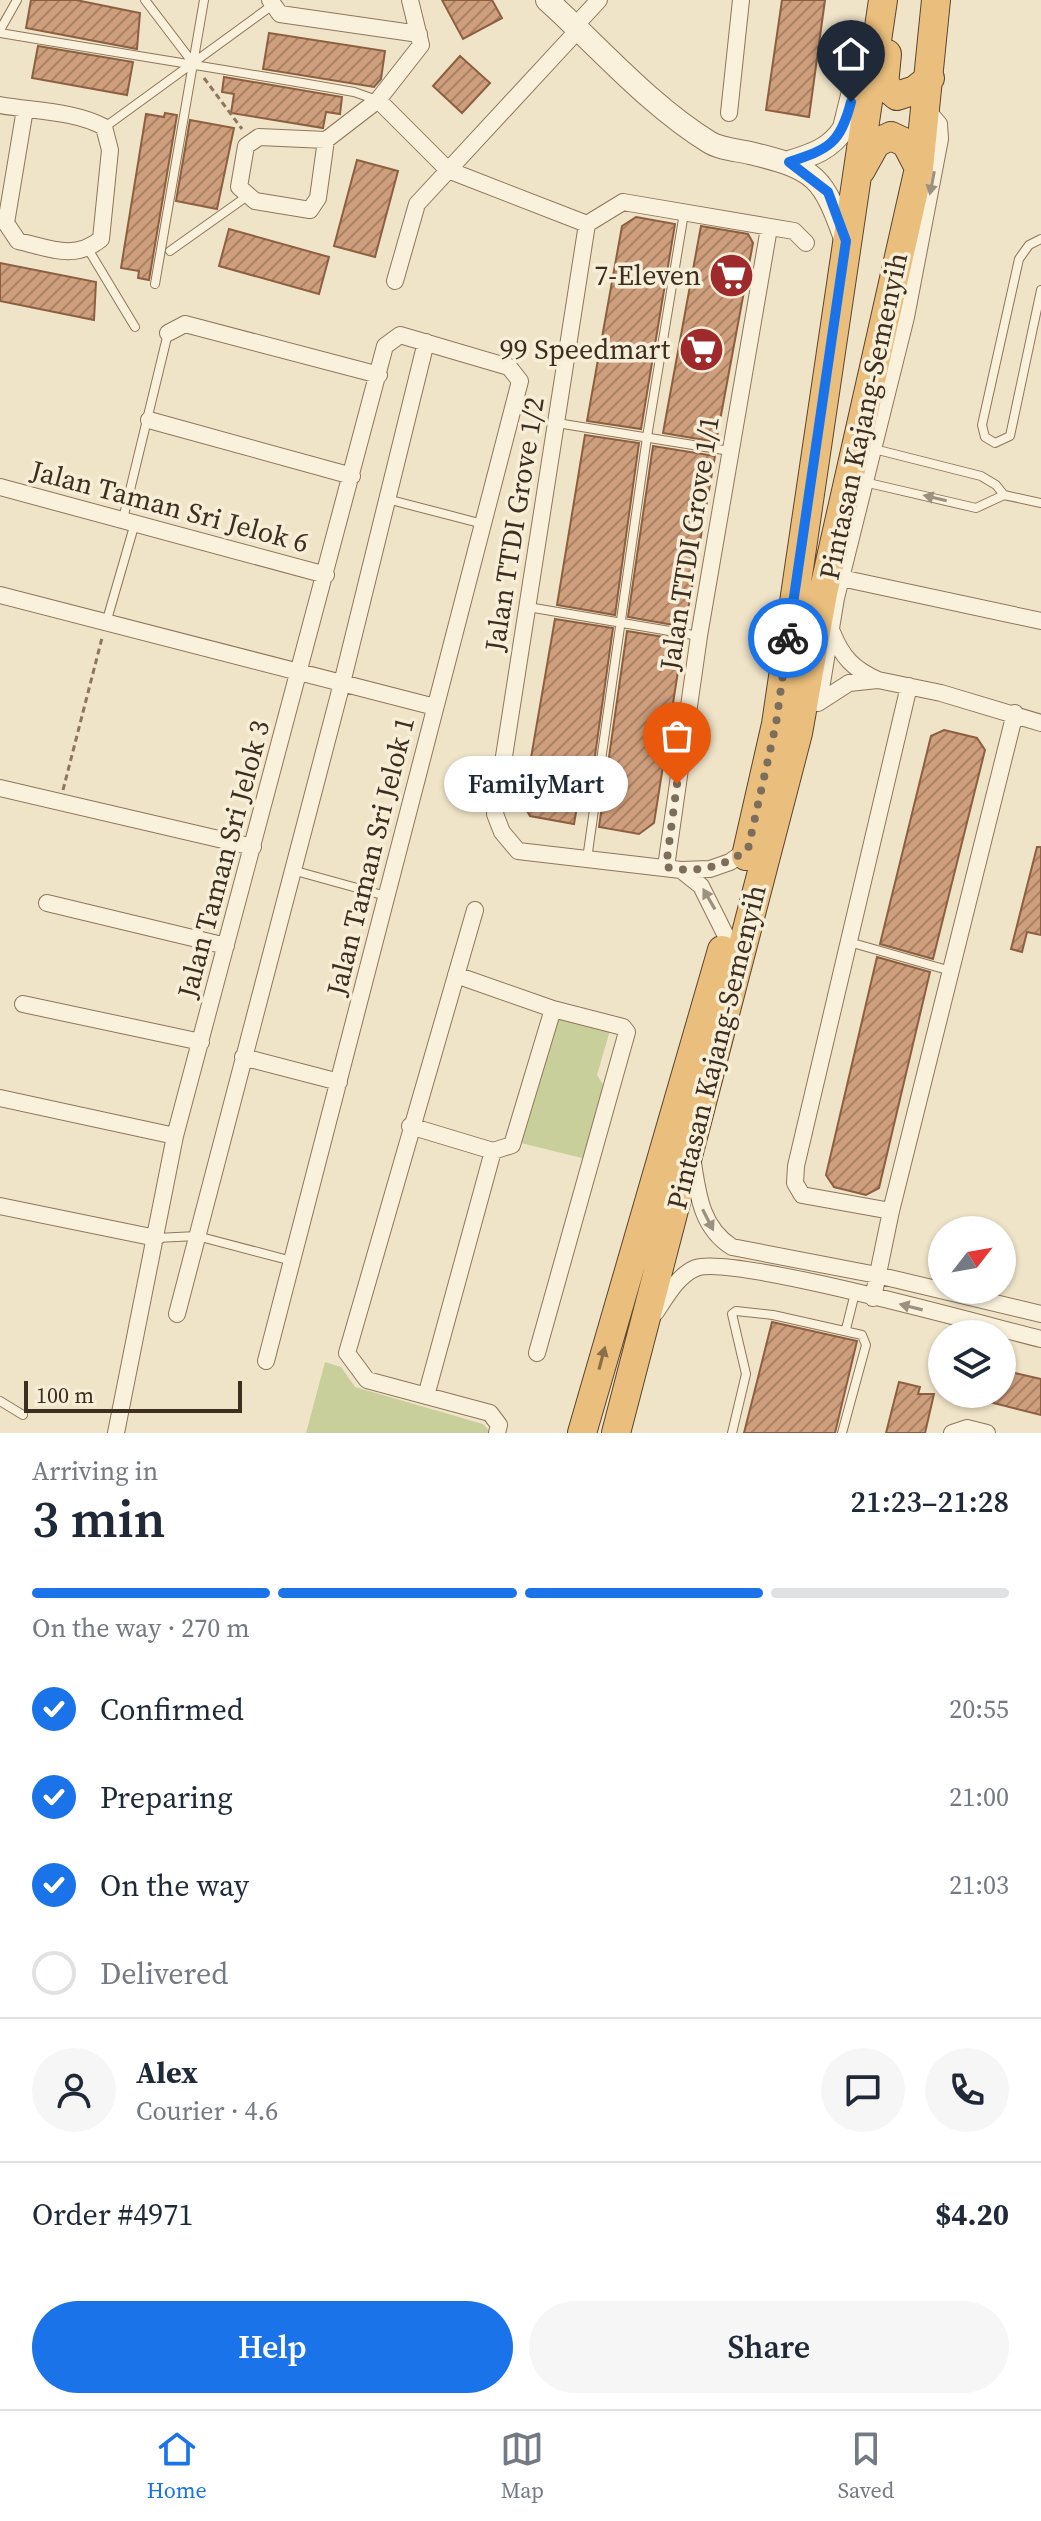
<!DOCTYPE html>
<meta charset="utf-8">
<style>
:root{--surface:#fff;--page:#f6f6f7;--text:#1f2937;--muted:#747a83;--line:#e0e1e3;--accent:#1a73e8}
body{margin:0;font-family:"Source Serif 4",serif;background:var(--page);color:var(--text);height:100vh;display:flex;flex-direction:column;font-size:30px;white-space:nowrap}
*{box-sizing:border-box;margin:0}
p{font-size:26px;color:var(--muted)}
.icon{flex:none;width:44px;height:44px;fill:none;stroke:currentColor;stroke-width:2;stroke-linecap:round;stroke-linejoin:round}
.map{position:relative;height:1433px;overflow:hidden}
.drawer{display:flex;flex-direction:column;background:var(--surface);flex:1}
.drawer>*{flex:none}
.needle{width:52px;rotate:59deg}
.tools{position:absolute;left:928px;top:1216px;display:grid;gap:16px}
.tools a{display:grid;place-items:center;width:88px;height:88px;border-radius:50%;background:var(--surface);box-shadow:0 2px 6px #0004;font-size:40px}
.scale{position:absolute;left:24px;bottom:20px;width:218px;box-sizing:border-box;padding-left:8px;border:4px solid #3d2e20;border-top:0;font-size:22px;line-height:28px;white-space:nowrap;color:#3d2e20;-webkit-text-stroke:6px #f7eed8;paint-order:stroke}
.pin{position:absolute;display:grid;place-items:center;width:68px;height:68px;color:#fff;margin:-82px -34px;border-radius:50% 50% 50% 0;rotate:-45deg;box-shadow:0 0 8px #0007}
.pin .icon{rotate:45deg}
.courier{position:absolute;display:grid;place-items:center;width:80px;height:80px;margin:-40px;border:6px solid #1a73e8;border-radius:50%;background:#fff;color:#222;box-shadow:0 2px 10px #0007}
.bubble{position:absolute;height:56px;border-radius:28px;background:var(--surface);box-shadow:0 2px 6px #0004;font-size:26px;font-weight:600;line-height:56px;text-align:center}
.head em{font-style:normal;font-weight:600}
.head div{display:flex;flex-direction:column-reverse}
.head{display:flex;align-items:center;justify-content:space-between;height:136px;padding:0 32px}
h1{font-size:52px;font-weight:600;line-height:60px}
.bar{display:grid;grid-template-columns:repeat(4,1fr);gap:12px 8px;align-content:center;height:96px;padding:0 32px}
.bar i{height:10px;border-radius:6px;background:var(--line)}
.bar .selected{background:var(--accent)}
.bar p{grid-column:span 4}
.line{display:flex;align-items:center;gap:20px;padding:0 32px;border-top:2px solid var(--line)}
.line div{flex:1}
.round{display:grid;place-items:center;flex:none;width:84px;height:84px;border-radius:42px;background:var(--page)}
ol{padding:0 32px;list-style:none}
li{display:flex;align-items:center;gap:24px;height:88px}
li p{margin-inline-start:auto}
li .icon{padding:8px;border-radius:50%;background:var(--accent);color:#fff;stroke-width:4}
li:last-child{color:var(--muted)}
li i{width:44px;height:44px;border:4px solid var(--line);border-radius:50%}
.cta{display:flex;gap:16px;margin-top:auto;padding:16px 32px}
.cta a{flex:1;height:92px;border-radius:48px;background:var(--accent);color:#fff;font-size:32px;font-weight:600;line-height:92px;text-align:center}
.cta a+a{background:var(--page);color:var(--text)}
.tabs{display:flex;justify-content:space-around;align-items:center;height:112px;border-top:2px solid var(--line);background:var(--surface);font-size:22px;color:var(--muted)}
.tabs a{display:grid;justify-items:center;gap:4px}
.tabs .selected{color:var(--accent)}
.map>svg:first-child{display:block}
.green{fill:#c9cf9b}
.building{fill:url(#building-hatch);stroke:#8d5f41;stroke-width:2}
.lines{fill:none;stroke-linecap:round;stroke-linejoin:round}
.service-casing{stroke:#8d765c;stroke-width:10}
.minor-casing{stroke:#8d765c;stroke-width:18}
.tertiary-casing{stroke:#8d765c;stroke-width:24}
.trunk-casing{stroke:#5b4430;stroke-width:30}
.path{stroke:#8d765c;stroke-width:3;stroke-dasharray:6 4;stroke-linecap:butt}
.service{stroke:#faf1dc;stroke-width:8}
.minor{stroke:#faf1dc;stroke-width:16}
.tertiary{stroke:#faf1dc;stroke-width:22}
.trunk{stroke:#eabe7c;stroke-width:28}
.oneway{fill:#9c907e}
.oneway2{fill:#8b6f49}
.done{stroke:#7c6e5b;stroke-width:8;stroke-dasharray:0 14.4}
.route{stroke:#1a73e8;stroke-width:10}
.labels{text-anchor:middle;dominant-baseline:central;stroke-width:7;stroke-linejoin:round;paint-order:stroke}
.poi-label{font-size:28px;fill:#3d2e20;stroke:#f7eed8;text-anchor:end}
.street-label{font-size:28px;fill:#3d2e20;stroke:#f7eed8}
</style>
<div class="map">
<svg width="1041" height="1433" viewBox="0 0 1041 1433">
<defs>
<pattern id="building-hatch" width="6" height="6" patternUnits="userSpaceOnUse" patternTransform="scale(2)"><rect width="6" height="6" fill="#cf9f7d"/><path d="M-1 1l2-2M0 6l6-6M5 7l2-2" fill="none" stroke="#a98266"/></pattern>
</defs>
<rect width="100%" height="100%" fill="#f0e4c8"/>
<path class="green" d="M 555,1014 L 611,1027 L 597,1075 L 604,1086 L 586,1159 L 521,1143 Z
M 325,1362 L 341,1367 L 355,1387 L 483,1424 L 491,1433 L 306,1433 Z"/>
<path class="building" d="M 31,0 L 76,0 L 140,13 L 137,49 L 26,28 Z
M 442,0 L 492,0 L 502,18 L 463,39 Z
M 782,0 L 825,0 L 809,117 L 766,110 Z
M 269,33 L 385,51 L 381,79 L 374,87 L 263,69 Z
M 38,46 L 133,62 L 127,95 L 32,78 Z
M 460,56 L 490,83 L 462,113 L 433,86 Z
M 224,77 L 342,97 L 340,114 L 326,112 L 323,128 L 231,113 L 234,94 L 222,92 Z
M 165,113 L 177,115 L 149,280 L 138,278 L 139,271 L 121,268 L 146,114 L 164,117 Z
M 190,120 L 234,128 L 217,209 L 176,201 Z
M 357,160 L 398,171 L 375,257 L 334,246 Z
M 636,217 L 675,224 L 641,429 L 587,421 L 622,226 Z
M 701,226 L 748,234 L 753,243 L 716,442 L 663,433 Z
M 229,229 L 329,257 L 319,294 L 219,266 Z
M 0,263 L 96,282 L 94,320 L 0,301 Z
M 585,435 L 639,443 L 615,615 L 557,605 Z
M 653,446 L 715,456 L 685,627 L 628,617 Z
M 555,619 L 613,628 L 591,784 L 581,783 L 574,824 L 530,816 L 523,804 Z
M 627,631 L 683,640 L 654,823 L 639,834 L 599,827 Z
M 944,730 L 977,738 L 985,750 L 933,959 L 880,944 L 931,736 Z
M 1037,847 L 1041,847 L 1041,935 L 1027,932 L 1022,952 L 1011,949 Z
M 877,957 L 930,972 L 879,1188 L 866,1195 L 834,1187 L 826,1175 Z
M 772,1322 L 857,1341 L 835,1433 L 744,1433 Z
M 1002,1370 L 1041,1379 L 1041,1415 L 974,1398 L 975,1394 L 1002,1394 Z
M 899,1382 L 920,1387 L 918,1394 L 934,1394 L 925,1433 L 886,1433 Z"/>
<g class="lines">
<defs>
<path id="service" d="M 145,0 L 193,63
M 0,30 L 17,0
M 0,33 C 118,53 236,71 354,92 L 377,100
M 105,127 L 274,4
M 1041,239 L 1029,245 L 1019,259 L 982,425 L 985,437 L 995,443 L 1010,436 L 1041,290
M 88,249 L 135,327
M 170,251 L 246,197
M 155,284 L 204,0
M 557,423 L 730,451
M 874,449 L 981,476 L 996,485 L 1004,495 L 1041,503
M 864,482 L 976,508 L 1004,495
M 387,499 L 483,524
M 123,519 L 168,333
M 528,607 L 699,636
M 106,623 L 135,523
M 587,859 L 647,437 L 684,213
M 292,870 L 386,896
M 849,942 L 951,971
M 156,1238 L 197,1236 L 292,1261
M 846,1329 L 855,1293
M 0,1401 L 23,1415
M 732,1433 L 746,1374 L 732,1314 L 736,1311 L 773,1315 L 862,1335 L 866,1345 L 842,1433"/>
<path id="minor" d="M 270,0 L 280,14 L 419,34
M 575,26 L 599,0
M 378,100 L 421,45 L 410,0
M 0,105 C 33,111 75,111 104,127 L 110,150 L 101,239 C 74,261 49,248 18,241 L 6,223 L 25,109
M 729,113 L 741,0
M 326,140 L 318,198 L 310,210 L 255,201 L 239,187 L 246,146 L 259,137 L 326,140 L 378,100 L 448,170 L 587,224
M 395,281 L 417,204 L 579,29
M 168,333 L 185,324 L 379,375
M 149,420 L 352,476
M 0,487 L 326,575
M 841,578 L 1041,621
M 0,595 L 435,707
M 832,632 C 842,657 853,669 878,680 L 941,693 L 1041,723
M 819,701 L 836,598 L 906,317 L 940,139 L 939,124 L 927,110
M 818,703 L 849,683 L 877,680
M 0,788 L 253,847
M 748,849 L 730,862 L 710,869 L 681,870 L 518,851 L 502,832 L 495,814 L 587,224 L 623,202 L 794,231 L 806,243
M 666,867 L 699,636 L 769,228
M 681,870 L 701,886 L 726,936
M 47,903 L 226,946
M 475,910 L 347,1353 L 367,1380 L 490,1413 L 499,1425 L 497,1433
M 456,975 L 553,1009 L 623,1027 L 627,1032 L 537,1353
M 23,1004 L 201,1042
M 243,1057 L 339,1082
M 0,1098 L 175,1136
M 410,1126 L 493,1151
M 693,1163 C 698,1196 702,1228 732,1247 L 877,1275 L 1041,1314
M 0,1206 L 156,1238
M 891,1211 L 802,1195 L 795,1183 L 796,1166 L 909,686
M 873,1298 L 891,1211 L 1015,713
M 656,1312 C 666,1297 678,1275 696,1268 C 731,1254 988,1326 1041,1339
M 177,1314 L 342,683 L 426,342
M 426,1396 L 493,1151 L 512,1145 L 553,1009
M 116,1433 L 175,1136 L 385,346 L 400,335 L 509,367 L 520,381 L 266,1361
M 952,1433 L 967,1428 L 987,1433"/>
<path id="tertiary" d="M 547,0 C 599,47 649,105 709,142 C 720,149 737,150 750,153 C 817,169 823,177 846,241
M 789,162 C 812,155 831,149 844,128 L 865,43"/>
<path id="trunk" d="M 887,54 L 884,85 L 897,96 L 915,90 L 930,78
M 861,170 L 876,143 L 891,136 L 906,143 L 919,168
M 746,856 L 776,724 L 883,0
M 582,1433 L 722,950
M 616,1433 L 798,733 L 823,593 L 919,168 L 936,0"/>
</defs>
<use href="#service" class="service-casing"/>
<use href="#minor" class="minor-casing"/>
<use href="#tertiary" class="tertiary-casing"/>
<use href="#trunk" class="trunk-casing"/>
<path class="path" d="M 204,78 L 242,129
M 527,404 L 543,407
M 63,790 L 102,638"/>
<use href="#service" class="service"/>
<use href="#minor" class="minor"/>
<use href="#tertiary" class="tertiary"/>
<use href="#trunk" class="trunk"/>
</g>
<defs><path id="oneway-solid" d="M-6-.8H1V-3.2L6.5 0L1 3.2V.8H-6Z" transform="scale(2)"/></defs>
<g class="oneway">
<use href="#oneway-solid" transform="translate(932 183) rotate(101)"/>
<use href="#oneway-solid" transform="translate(935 498) rotate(-167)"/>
<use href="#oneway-solid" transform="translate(709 899) rotate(-120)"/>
<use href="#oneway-solid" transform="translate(708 1220) rotate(63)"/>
<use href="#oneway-solid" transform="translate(911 1307) rotate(-166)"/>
</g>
<use class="oneway2" href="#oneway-solid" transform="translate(602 1358) rotate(-75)"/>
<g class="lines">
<path class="done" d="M 677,784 L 666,867 C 697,874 723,867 748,849 L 776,724 L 788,638"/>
<path class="route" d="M 788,638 L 846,241 L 828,192 L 789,162 C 829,149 840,144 851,102"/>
</g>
<defs>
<symbol id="supermarket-disc" viewBox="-11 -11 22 22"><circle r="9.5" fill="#9e2a2b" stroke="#f7eed8"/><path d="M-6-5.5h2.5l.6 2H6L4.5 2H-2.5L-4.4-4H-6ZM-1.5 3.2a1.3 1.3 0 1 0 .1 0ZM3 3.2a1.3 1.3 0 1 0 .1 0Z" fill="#fff"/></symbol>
</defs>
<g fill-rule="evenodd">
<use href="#supermarket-disc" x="706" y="250" width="51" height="51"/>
<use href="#supermarket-disc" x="676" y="324" width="51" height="51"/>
</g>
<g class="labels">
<g class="poi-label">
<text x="701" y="275">7-Eleven</text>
<text x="670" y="349">99 Speedmart</text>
</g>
<g class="street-label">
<text transform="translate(863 416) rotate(-78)">Pintasan Kajang-Semenyih</text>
<text transform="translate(170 506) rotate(15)">Jalan Taman Sri Jelok 6</text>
<text transform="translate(514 524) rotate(-81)">Jalan TTDI Grove 1/2</text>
<text transform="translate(689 543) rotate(-81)">Jalan TTDI Grove 1/1</text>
<text transform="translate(370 856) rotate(-76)">Jalan Taman Sri Jelok 1</text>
<text transform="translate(223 859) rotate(-75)">Jalan Taman Sri Jelok 3</text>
<text transform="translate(716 1047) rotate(-76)">Pintasan Kajang-Semenyih</text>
</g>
</g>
</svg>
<div class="tools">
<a><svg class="needle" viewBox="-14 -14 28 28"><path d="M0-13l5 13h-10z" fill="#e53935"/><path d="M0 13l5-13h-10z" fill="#747a83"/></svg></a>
<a><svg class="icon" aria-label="layers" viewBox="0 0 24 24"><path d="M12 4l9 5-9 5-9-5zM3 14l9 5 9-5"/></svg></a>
</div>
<div class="scale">100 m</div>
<div class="pin" style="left:677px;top:784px;background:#ea580c"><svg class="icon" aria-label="bag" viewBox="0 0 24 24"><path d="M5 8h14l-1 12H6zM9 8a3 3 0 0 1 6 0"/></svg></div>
<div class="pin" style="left:851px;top:102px;background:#1f2937"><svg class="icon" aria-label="home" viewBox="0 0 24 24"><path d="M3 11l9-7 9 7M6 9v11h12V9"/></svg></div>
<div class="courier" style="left:788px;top:638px"><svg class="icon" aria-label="bike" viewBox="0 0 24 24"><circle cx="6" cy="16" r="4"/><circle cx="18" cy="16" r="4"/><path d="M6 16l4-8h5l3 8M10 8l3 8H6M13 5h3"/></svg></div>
<div class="bubble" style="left:444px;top:756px;width:184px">FamilyMart</div>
</div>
<section class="drawer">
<div class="head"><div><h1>3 min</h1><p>Arriving in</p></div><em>21:23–21:28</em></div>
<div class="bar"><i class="selected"></i><i class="selected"></i><i class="selected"></i><i></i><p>On the way · 270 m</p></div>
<ol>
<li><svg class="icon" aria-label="check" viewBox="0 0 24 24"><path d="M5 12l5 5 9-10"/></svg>Confirmed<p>20:55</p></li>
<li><svg class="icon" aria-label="check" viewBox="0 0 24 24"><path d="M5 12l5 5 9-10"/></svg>Preparing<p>21:00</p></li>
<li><svg class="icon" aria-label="check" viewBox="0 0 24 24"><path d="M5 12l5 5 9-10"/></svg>On the way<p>21:03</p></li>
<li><i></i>Delivered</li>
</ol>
<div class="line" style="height:144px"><a class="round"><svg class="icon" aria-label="person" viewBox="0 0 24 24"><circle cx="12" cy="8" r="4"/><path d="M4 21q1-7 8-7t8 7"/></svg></a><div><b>Alex</b><p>Courier · 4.6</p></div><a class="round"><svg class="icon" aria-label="chat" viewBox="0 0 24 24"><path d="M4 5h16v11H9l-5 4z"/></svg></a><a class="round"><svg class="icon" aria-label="phone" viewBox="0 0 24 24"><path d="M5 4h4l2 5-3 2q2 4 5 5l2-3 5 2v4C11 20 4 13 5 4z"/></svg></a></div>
<div class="line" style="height:104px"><div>Order #4971</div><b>$4.20</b></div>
<div class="cta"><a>Help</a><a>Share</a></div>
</section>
<nav class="tabs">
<a class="selected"><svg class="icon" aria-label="home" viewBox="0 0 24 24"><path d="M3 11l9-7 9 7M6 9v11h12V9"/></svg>Home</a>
<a><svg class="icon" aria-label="map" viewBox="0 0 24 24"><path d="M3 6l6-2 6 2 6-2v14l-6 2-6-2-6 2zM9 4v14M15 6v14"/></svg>Map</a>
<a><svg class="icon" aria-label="saved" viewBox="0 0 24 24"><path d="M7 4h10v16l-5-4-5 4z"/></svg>Saved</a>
</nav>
